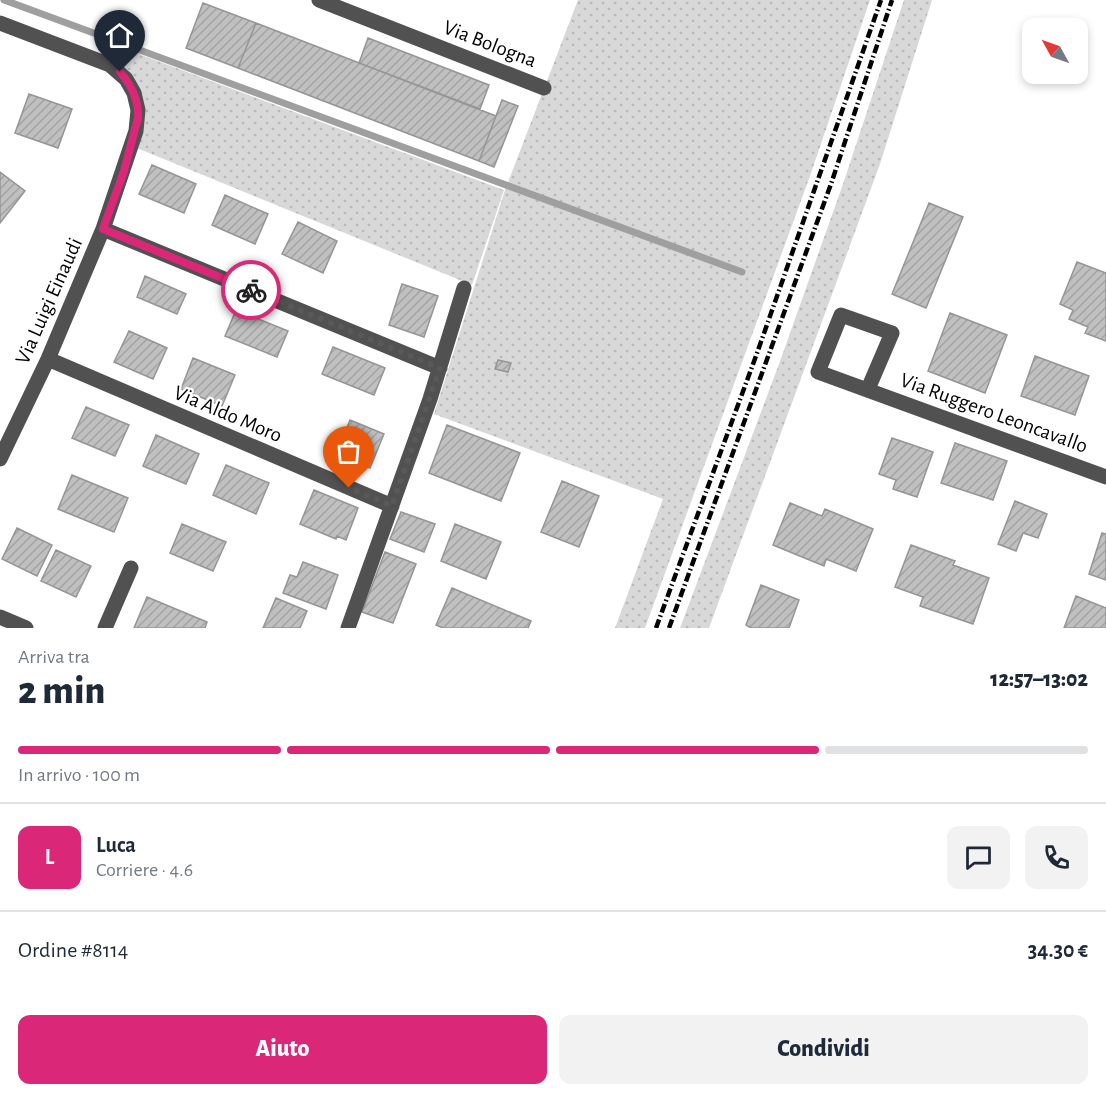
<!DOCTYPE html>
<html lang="it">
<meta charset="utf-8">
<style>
:root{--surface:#fff;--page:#f2f2f3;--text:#1f2937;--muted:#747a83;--line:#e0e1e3;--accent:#db2777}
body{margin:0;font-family:"Alegreya Sans",sans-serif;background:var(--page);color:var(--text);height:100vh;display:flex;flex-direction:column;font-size:22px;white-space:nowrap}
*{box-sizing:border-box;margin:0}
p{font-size:20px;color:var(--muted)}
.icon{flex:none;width:33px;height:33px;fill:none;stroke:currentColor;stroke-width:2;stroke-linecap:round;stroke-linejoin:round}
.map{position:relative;height:628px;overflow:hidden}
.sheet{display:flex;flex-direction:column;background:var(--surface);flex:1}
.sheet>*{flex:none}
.needle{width:39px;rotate:310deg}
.tools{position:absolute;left:1022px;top:18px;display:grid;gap:12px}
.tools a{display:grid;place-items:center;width:66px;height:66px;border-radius:12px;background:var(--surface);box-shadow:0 3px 9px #0003;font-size:30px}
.pin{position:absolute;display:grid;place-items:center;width:51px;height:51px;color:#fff;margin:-62px -26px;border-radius:50% 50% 50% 0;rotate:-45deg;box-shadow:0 0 6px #0007}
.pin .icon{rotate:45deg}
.courier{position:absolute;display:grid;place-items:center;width:60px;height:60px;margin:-30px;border:4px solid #db2777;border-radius:50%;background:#fff;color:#222;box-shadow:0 2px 8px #0007}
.overview em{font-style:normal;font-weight:800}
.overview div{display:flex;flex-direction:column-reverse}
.overview{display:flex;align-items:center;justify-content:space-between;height:102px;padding:0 18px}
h1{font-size:39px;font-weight:800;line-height:45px}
.bar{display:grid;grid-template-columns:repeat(4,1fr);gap:9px 6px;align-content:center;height:72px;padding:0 18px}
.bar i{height:8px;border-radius:4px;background:var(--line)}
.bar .on{background:var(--accent)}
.bar p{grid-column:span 4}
.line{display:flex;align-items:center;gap:15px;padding:0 18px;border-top:2px solid var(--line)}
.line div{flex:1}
.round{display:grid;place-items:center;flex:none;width:63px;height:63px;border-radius:12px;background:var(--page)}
.button{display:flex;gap:12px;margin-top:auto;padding:12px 18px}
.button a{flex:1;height:69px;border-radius:12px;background:var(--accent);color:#fff;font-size:24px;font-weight:800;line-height:69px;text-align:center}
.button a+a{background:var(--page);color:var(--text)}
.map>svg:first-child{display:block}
.grass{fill:url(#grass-dots)}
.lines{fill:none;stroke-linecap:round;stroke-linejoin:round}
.stream{stroke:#9f9f9f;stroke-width:7}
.building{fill:url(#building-hatch);stroke:#959595;stroke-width:1.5}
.minor{stroke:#515151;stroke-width:15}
.rail{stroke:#000;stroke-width:4.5;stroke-dasharray:9 3 1.5 3;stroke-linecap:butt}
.done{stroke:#595959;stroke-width:6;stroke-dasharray:0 10.8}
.route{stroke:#db2777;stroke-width:8}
.labels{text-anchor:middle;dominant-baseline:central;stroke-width:4.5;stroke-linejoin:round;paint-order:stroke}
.street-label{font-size:21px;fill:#000;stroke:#fff}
</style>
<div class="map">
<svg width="1106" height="628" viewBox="0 0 1106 628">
<defs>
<pattern id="grass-dots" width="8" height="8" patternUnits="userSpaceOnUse" patternTransform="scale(1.5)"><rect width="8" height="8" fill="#d8d8d8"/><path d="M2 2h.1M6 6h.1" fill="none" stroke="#b8b8b8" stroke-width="1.8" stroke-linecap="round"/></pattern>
<pattern id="building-hatch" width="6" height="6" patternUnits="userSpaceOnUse" patternTransform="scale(1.5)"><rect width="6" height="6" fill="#c0c0c0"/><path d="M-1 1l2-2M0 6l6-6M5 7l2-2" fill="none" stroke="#a3a3a3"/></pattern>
</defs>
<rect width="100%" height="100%" fill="#fff"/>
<path class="grass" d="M 578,0 L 870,0 L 810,176 L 645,628 L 615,628 L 663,499 L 434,414 L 505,190 Z
M 904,0 L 932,0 L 880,164 L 709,628 L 680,628 L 779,364 L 842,187 Z
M 120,47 L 504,190 L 472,285 L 132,146 L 140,105 L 114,66 Z"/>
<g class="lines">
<path class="stream" d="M 4,0 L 742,272"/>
</g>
<path class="building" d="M 203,3 L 256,23 L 238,68 L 186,48 Z
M 256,23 L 496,116 L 479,161 L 238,68 Z
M 368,38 L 489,85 L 480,109 L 359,63 Z
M 29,94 L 72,109 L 58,148 L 15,133 Z
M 502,100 L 518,106 L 494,167 L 479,161 Z
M 152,165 L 196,184 L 184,213 L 139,194 Z
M 0,172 L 25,191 L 0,223 Z
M 225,195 L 268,214 L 255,244 L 212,225 Z
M 929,203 L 963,217 L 926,308 L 892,294 Z
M 298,222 L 337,241 L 323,273 L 282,254 Z
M 1077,262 L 1106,273 L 1106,341 L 1085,333 L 1088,327 L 1069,319 L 1073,310 L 1060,304 Z
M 145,276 L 186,294 L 177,314 L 137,297 Z
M 402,284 L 438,296 L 424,337 L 389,325 Z
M 236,310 L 288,331 L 277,357 L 225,336 Z
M 950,313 L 1007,335 L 985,393 L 928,371 Z
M 129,331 L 167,348 L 153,379 L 114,362 Z
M 333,347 L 385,368 L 374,395 L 322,374 Z
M 1035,356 L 1089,376 L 1075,415 L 1021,396 Z
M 193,358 L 235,375 L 222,406 L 181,389 Z
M 498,360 L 511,363 L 508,372 L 495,369 Z
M 86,407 L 129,425 L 115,456 L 72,438 Z
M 350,420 L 384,434 L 370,468 L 336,454 Z
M 447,425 L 520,453 L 501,501 L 429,473 Z
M 156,435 L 199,454 L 186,484 L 143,466 Z
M 892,438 L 933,452 L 917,497 L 893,489 L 896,480 L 879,474 Z
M 955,443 L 1007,461 L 993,500 L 941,483 Z
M 226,465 L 269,483 L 256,514 L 213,495 Z
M 72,475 L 128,498 L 114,532 L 58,509 Z
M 562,481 L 599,496 L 579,547 L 541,532 Z
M 314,490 L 358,508 L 346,540 L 337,536 L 336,539 L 300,524 Z
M 1015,501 L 1047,514 L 1038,538 L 1023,533 L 1016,551 L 998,544 Z
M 790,503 L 822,516 L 825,509 L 873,529 L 856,571 L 826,559 L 824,566 L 773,545 Z
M 401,512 L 435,524 L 424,552 L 390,539 Z
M 182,524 L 226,542 L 213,571 L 170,553 Z
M 455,524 L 501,542 L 486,579 L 441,561 Z
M 17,528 L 52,545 L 37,576 L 2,559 Z
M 1102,533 L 1106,534 L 1106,580 L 1089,574 Z
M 911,545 L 955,561 L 953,565 L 989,578 L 973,624 L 920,606 L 923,597 L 895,587 Z
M 56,550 L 91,566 L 76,597 L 41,581 Z
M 385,552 L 416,564 L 393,623 L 362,612 Z
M 303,562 L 338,575 L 326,609 L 283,593 L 290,575 L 297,577 Z
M 761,585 L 799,600 L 789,628 L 751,628 L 746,625 Z
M 452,588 L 531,621 L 528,628 L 443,628 L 436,625 Z
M 1076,596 L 1106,608 L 1106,628 L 1064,628 Z
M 147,597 L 207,622 L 205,628 L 134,628 Z
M 276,598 L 307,611 L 300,628 L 263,628 Z"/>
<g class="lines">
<path class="minor" d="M 319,0 L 544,88
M 0,23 L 110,65 L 126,79 L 134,93 L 138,110 L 136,131 L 103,229 L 48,359 L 0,459
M 103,229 L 440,368
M 48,359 L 392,506
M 868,389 L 892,333 L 841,315 L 818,372 L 1106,477
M 0,617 L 26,628
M 105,628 L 131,568
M 348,628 L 430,399 L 464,288"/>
<path class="rail" d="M 656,628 L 756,356 L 881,0
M 669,628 L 831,184 L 892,0"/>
</g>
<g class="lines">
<path class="done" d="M 251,290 L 440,368 L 392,506 L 349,488"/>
<path class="route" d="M 120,72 C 132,86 139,100 138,118 L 124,171 L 103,229 L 251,290"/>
</g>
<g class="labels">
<g class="street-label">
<text transform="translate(490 44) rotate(21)">Via Bologna</text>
<text transform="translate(49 301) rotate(-66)">Via Luigi Einaudi</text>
<text transform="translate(994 413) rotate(20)">Via Ruggero Leoncavallo</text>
<text transform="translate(228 414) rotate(23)">Via Aldo Moro</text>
</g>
</g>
</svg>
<div class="tools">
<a><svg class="needle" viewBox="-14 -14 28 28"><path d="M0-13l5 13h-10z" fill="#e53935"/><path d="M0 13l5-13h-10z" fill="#747a83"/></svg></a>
</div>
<div class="pin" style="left:349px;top:488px;background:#ea580c"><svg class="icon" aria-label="bag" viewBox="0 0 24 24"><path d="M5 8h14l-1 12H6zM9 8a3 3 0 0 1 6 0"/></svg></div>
<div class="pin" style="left:120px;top:72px;background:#1f2937"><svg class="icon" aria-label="home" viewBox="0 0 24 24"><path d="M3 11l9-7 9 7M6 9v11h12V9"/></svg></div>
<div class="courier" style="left:251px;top:290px"><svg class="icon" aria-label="bike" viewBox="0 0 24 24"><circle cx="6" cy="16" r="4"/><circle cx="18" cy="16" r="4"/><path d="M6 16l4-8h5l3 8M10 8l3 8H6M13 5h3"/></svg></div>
</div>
<section class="sheet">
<div class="overview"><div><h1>2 min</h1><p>Arriva tra</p></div><em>12:57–13:02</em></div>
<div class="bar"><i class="on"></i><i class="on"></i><i class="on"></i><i></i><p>In arrivo · 100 m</p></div>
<div class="line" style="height:108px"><b class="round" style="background:var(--accent);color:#fff">L</b><div><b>Luca</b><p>Corriere · 4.6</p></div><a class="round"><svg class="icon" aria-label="chat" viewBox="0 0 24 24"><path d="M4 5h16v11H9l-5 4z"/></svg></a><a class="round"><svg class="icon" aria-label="phone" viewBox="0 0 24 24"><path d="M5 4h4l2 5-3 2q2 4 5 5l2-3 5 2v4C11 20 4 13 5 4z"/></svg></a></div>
<div class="line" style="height:78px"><div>Ordine #8114</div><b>34.30 €</b></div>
<div class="button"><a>Aiuto</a><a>Condividi</a></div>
</section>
